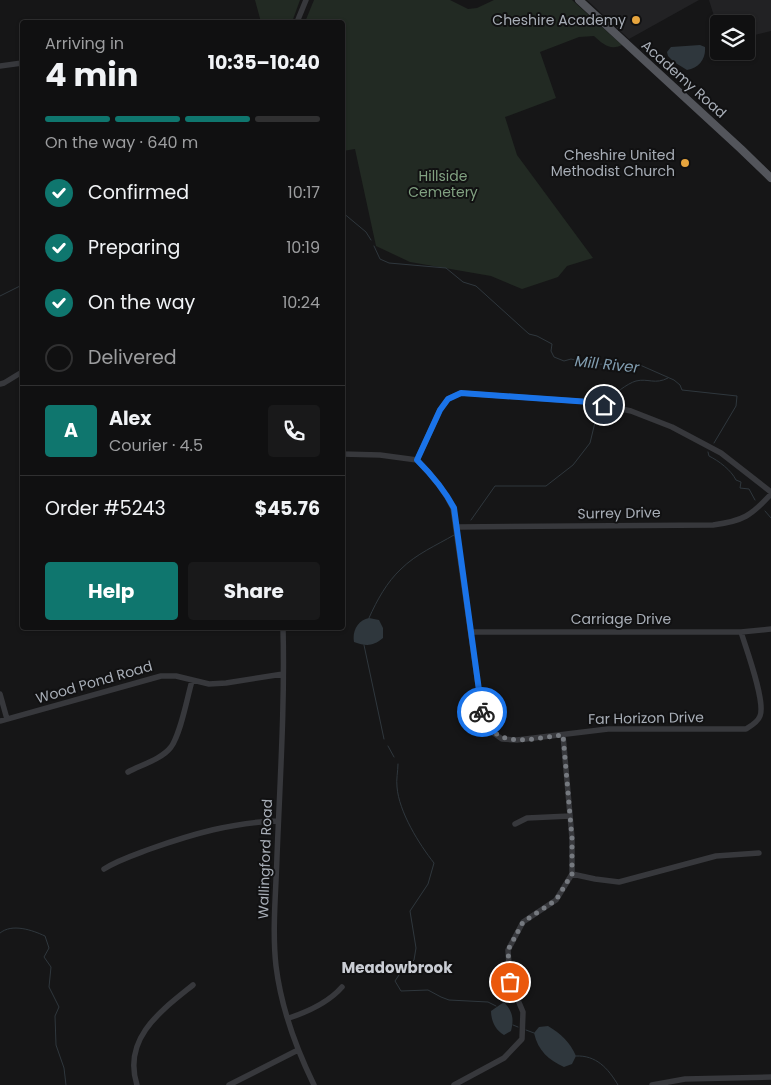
<!DOCTYPE html>
<meta charset="utf-8">
<style>
:root{--surface:#101011;--page:#19191a;--text:#f1f3f6;--muted:#9c9d9f;--line:#303031;--accent:#0f766e}
body{margin:0;font-family:Poppins,sans-serif;background:var(--page);color:var(--text);height:100vh;display:flex;flex-direction:column;font-size:19px;white-space:nowrap}
*{box-sizing:border-box;margin:0}
p{font-size:16px;color:var(--muted)}
.icon{flex:none;width:28px;height:28px;fill:none;stroke:currentColor;stroke-width:2;stroke-linecap:round;stroke-linejoin:round}
.map{position:relative;flex:1;overflow:hidden}
.sheet{position:absolute;left:20px;top:20px;width:325px;height:610px;display:flex;flex-direction:column;background:var(--surface);border-radius:5px;box-shadow:0 1px 4px #0004,0 0 0 1px var(--line)}
.sheet>*{flex:none}
.tools{position:absolute;left:710px;top:15px;display:grid;gap:10px}
.tools a{display:grid;place-items:center;width:45px;height:45px;border-radius:5px;background:var(--surface);box-shadow:0 1px 4px #0004,0 0 0 1px var(--line);font-size:25px}
.pin{position:absolute;display:grid;place-items:center;width:42px;height:42px;color:#fff;margin:-21px;border:2px solid #fff;border-radius:50%;box-shadow:0 1px 5px #0007}
.courier{position:absolute;display:grid;place-items:center;width:50px;height:50px;margin:-25px;border:4px solid #1a73e8;border-radius:50%;background:#fff;color:#222;box-shadow:0 1px 6px #0007}
.overview em{font-style:normal;font-weight:700}
.overview div{display:flex;flex-direction:column-reverse}
.overview{display:flex;align-items:center;justify-content:space-between;height:85px;padding:0 25px}
h1{font-size:32px;font-weight:700;line-height:38px}
.bar{display:grid;grid-template-columns:repeat(4,1fr);gap:8px 5px;align-content:center;height:60px;padding:0 25px}
.bar i{height:6px;border-radius:4px;background:var(--line)}
.bar .active{background:var(--accent)}
.bar p{grid-column:span 4}
.line{display:flex;align-items:center;gap:12px;padding:0 25px;border-top:1px solid var(--line)}
.line div{flex:1}
.round{display:grid;place-items:center;flex:none;width:52px;height:52px;border-radius:5px;background:var(--page)}
ol{padding:0 25px;list-style:none}
li{display:flex;align-items:center;gap:15px;height:55px}
li p{margin-inline-start:auto}
li .icon{padding:5px;border-radius:50%;background:var(--accent);color:#fff;stroke-width:4}
li:last-child{color:var(--muted)}
li i{width:28px;height:28px;border:2px solid var(--line);border-radius:50%}
.button{display:flex;gap:10px;margin-top:auto;padding:10px 25px}
.button a{flex:1;height:58px;border-radius:5px;background:var(--accent);color:#fff;font-size:20px;font-weight:700;line-height:58px;text-align:center}
.button a+a{background:var(--page);color:var(--text)}
.map>svg:first-child{display:block}
.built{fill:#222224}
.green{fill:#222a23}
.water{fill:#2f373d}
.lines{fill:none;stroke-linecap:round;stroke-linejoin:round}
.stream{stroke:#2f373d;stroke-width:1}
.minor{stroke:#37383c;stroke-width:5.5}
.major{stroke:#53555b;stroke-width:8}
.done{stroke:#75797f;stroke-width:5;stroke-dasharray:0 9}
.route{stroke:#1a73e8;stroke-width:6}
.poi-dot{fill:#e7a53e;stroke:#111112;stroke-width:2}
.labels{text-anchor:middle;dominant-baseline:central;stroke-width:4;stroke-linejoin:round;paint-order:stroke}
.poi-label{font-size:14px;fill:#a8aeb7;stroke:#111112;text-anchor:end}
.street-label{font-size:14px;fill:#a8aeb7;stroke:#111112}
.park-label{font-size:14px;fill:#81a181;stroke:#111112}
.water-label{font-size:15px;font-style:italic;fill:#819db0;stroke:#111112}
.neighbourhood-label{font-size:15px;font-weight:bold;fill:#c9ccd3;stroke:#111112}
</style>
<div class="map">
<svg width="771" height="1085" viewBox="0 0 771 1085">
<rect width="100%" height="100%" fill="#161617"/>
<path class="built" d="M 587,0 L 699,0 L 629,39 Z
M 709,0 L 771,0 L 771,31 L 746,37 L 746,24 L 719,24 L 719,32 Z"/>
<path class="green" d="M 255,0 L 300,0 L 292,22 L 261,22 Z
M 314,0 L 450,0 L 468,9 L 477,8 L 494,0 L 572,0 L 622,45 C 610,51 603,44 594,36 L 579,37 L 540,52 L 556,98 L 505,117 L 517,155 L 593,258 L 567,266 L 558,277 L 522,289 L 491,276 L 410,262 L 376,246 L 355,149 L 343,151 L 342,22 L 305,22 Z"/>
<path class="water" d="M 700,45 L 705,47 C 706,59 699,68 687,70 L 674,62 L 668,56 L 667,52 L 671,47 Z
M 369,618 L 379,620 L 383,628 L 383,638 C 372,647 366,646 354,642 C 352,631 358,620 369,618 Z
M 504,1002 C 513,1012 514,1019 511,1031 L 504,1035 C 495,1030 491,1020 491,1011 Z
M 548,1026 C 561,1034 570,1042 576,1056 L 572,1064 L 564,1067 C 549,1060 538,1051 534,1033 L 539,1027 Z"/>
<g class="lines">
<path class="stream" d="M 342,212 L 366,232 L 371,240
M 374,246 L 380,259 L 389,263 L 446,268 L 463,282 L 476,286 L 529,334 L 537,336 L 552,344 L 551,351 L 554,357 L 564,361 L 571,359 L 591,364 L 640,365 L 674,380 L 680,385 L 682,390 L 737,396 L 736,406 L 714,443
M 0,296 L 22,285
M 607,402 C 612,395 628,383 636,381 C 648,378 655,385 668,378
M 708,452 L 709,456 C 719,461 731,470 736,480 L 741,482 L 740,488 L 749,489 L 755,500
M 765,511 L 771,518
M 471,520 L 495,486 L 546,486 L 573,465 L 590,443 L 597,414 L 601,409
M 369,618 C 377,600 387,582 401,569 C 416,554 437,545 454,535
M 364,645 L 384,739
M 388,746 L 394,757
M 398,764 C 398,771 396,780 397,787 C 399,812 419,844 434,863 L 428,884 L 410,911 L 416,948 L 414,960 L 399,975 L 395,981 L 401,991 L 428,990 L 441,997 L 449,1000 L 488,1002 L 496,1006
M 0,933 C 12,923 32,930 45,936 L 49,948 L 44,957 L 51,967 L 49,987 L 59,1007 L 55,1016 L 56,1045 L 64,1068 L 66,1085
M 513,1025 L 518,1027
M 526,1030 L 534,1033
M 576,1056 C 596,1055 608,1068 618,1085"/>
<path class="minor" d="M 297,22 L 306,0
M 0,66 L 22,63
M 0,384 L 4,383 L 22,372
M 342,454 L 380,455 L 417,460
M 417,460 C 432,475 444,489 453,508 L 482,713 L 486,724 L 492,732 L 502,739 L 517,740 L 608,729 L 746,729 C 751,726 758,722 760,716 C 766,702 746,648 741,632
M 417,460 L 440,410 L 448,399 L 461,393 L 590,402 L 631,411 L 672,427 L 721,453 L 771,492
M 457,527 L 713,525 C 743,521 751,516 771,494
M 283,628 C 285,704 280,780 277,856 C 276,892 272,930 276,966 C 281,1007 296,1048 314,1085
M 472,632 L 741,632 L 771,629
M 0,694 L 7,719
M 0,721 L 161,676 L 176,676 L 209,684 L 226,683 L 283,674
M 128,772 C 141,765 162,759 171,747 C 181,733 187,698 192,681
M 515,824 L 527,818 L 570,816
M 104,869 C 118,860 134,855 150,849 C 192,834 234,822 278,821
M 572,874 L 595,879 L 619,882 L 716,856 L 759,853
M 289,1018 C 307,1012 329,1002 342,987
M 137,1085 C 122,1038 162,1010 193,985
M 229,1085 L 298,1050
M 454,1085 L 504,1058 L 522,1039 L 523,1012 L 510,981 L 508,950 L 523,922 L 556,900 L 572,874 L 572,838 L 563,735
M 652,1085 L 685,1079 L 771,1077"/>
<path class="major" d="M 579,0 L 741,149 L 771,178"/>
</g>
<g class="lines">
<path class="done" d="M 482,712 C 493,752 532,738 563,735 L 572,838 L 572,874 L 556,900 L 523,922 L 508,950 L 510,982"/>
<path class="route" d="M 482,712 L 454,508 C 444,489 432,475 417,460 L 440,410 L 448,399 L 461,393 L 590,402 L 604,405"/>
</g>
<g class="poi-dot">
<circle cx="636" cy="20" r="5"/>
<circle cx="685" cy="163" r="5"/>
</g>
<g class="labels">
<g class="poi-label">
<text x="626" y="20">Cheshire Academy</text>
<text x="675" y="155">Cheshire United<tspan x="675" dy="16">Methodist Church</tspan></text>
</g>
<g class="street-label">
<text transform="translate(684 79) rotate(42)">Academy Road</text>
<text transform="translate(619 513) rotate(-1)">Surrey Drive</text>
<text x="621" y="619">Carriage Drive</text>
<text transform="translate(94 682) rotate(-16)">Wood Pond Road</text>
<text transform="translate(646 718) rotate(-1)">Far Horizon Drive</text>
<text transform="translate(265 859) rotate(-88)">Wallingford Road</text>
</g>
<g class="park-label">
<text x="443" y="176">Hillside<tspan x="443" dy="16">Cemetery</tspan></text>
</g>
<g class="water-label">
<text transform="translate(607 364) rotate(6)">Mill River</text>
</g>
<g class="neighbourhood-label">
<text x="397" y="967">Meadowbrook</text>
</g>
</g>
</svg>
<div class="tools">
<a><svg class="icon" aria-label="layers" viewBox="0 0 24 24"><path d="M12 4l9 5-9 5-9-5zM3 14l9 5 9-5"/></svg></a>
</div>
<div class="pin" style="left:510px;top:982px;background:#ea580c"><svg class="icon" aria-label="bag" viewBox="0 0 24 24"><path d="M5 8h14l-1 12H6zM9 8a3 3 0 0 1 6 0"/></svg></div>
<div class="pin" style="left:604px;top:405px;background:#1f2937"><svg class="icon" aria-label="home" viewBox="0 0 24 24"><path d="M3 11l9-7 9 7M6 9v11h12V9"/></svg></div>
<div class="courier" style="left:482px;top:712px"><svg class="icon" aria-label="bike" viewBox="0 0 24 24"><circle cx="6" cy="16" r="4"/><circle cx="18" cy="16" r="4"/><path d="M6 16l4-8h5l3 8M10 8l3 8H6M13 5h3"/></svg></div>
<section class="sheet">
<div class="overview"><div><h1>4 min</h1><p>Arriving in</p></div><em>10:35–10:40</em></div>
<div class="bar"><i class="active"></i><i class="active"></i><i class="active"></i><i></i><p>On the way · 640 m</p></div>
<ol>
<li><svg class="icon" aria-label="check" viewBox="0 0 24 24"><path d="M5 12l5 5 9-10"/></svg>Confirmed<p>10:17</p></li>
<li><svg class="icon" aria-label="check" viewBox="0 0 24 24"><path d="M5 12l5 5 9-10"/></svg>Preparing<p>10:19</p></li>
<li><svg class="icon" aria-label="check" viewBox="0 0 24 24"><path d="M5 12l5 5 9-10"/></svg>On the way<p>10:24</p></li>
<li><i></i>Delivered</li>
</ol>
<div class="line" style="height:90px"><b class="round" style="background:var(--accent);color:#fff">A</b><div><b>Alex</b><p>Courier · 4.5</p></div><a class="round"><svg class="icon" aria-label="phone" viewBox="0 0 24 24"><path d="M5 4h4l2 5-3 2q2 4 5 5l2-3 5 2v4C11 20 4 13 5 4z"/></svg></a></div>
<div class="line" style="height:65px"><div>Order #5243</div><b>$45.76</b></div>
<div class="button"><a>Help</a><a>Share</a></div>
</section>
</div>
